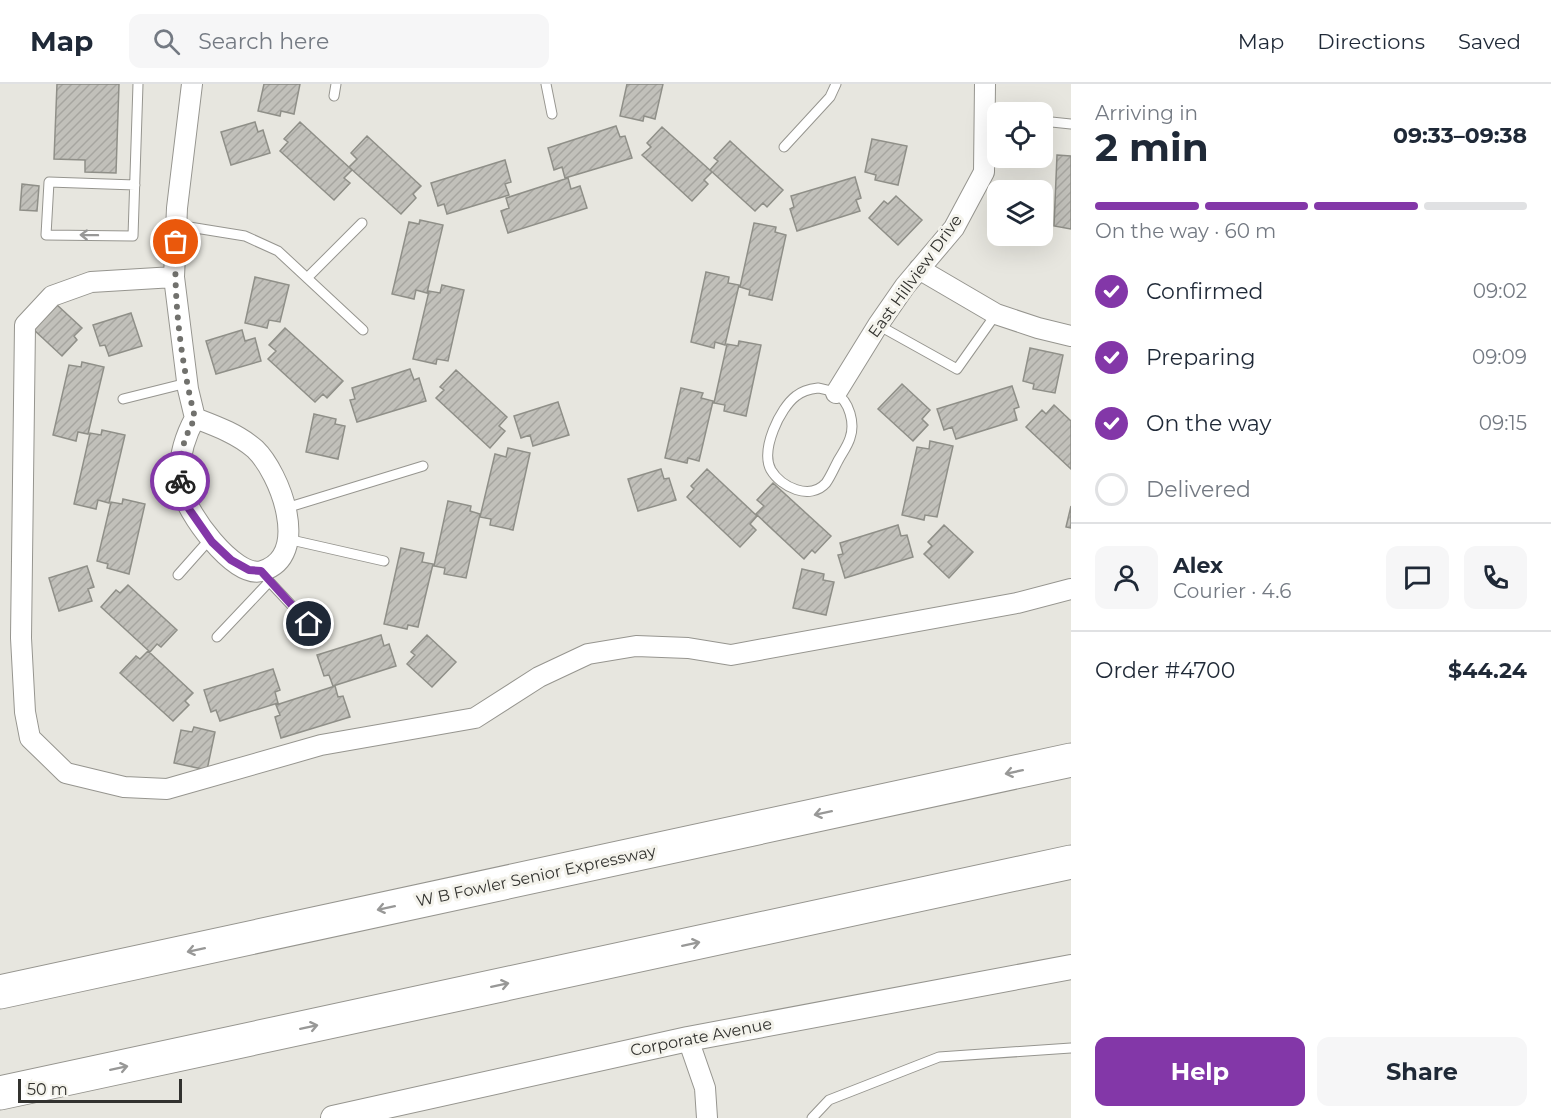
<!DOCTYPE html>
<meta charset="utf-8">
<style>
:root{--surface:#fff;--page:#f6f6f7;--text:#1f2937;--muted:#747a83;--line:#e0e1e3;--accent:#8337a8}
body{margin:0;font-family:Montserrat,sans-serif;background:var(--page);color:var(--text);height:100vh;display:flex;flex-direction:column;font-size:22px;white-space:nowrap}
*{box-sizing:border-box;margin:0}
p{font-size:20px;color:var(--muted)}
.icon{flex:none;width:33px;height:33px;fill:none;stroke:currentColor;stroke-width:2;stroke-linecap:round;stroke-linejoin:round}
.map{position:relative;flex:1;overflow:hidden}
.sheet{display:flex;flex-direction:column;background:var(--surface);width:480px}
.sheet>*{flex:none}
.fabs{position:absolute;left:987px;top:18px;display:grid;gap:12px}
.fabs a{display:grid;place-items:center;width:66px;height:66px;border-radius:12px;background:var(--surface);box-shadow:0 6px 24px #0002;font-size:30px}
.scale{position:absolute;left:18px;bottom:15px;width:164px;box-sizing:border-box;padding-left:6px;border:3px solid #32322f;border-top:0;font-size:16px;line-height:21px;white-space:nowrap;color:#32322f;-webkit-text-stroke:4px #f4f3ec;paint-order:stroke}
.pin{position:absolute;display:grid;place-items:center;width:51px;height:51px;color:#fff;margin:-26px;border:3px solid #fff;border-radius:50%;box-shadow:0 2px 6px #0007}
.courier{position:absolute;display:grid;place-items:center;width:60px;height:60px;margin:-30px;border:4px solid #8337a8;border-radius:50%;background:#fff;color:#222;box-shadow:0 2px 8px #0007}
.summary em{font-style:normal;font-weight:700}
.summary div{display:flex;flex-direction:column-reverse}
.summary{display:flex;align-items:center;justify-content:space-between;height:102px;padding:0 24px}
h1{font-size:39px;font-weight:700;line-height:45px}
.bar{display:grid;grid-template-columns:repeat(4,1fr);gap:9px 6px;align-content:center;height:72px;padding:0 24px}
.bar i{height:8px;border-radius:4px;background:var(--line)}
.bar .on{background:var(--accent)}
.bar p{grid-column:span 4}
.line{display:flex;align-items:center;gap:15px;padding:0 24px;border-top:2px solid var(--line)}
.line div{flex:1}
.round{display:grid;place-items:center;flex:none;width:63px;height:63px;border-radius:12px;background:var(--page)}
ol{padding:0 24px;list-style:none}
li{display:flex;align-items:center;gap:18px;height:66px}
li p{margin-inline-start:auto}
li .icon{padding:6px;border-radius:50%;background:var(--accent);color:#fff;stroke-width:4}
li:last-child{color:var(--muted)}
li i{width:33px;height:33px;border:3px solid var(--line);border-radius:50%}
.button{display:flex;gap:12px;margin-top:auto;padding:12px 24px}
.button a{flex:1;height:69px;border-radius:12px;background:var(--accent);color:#fff;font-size:24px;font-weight:700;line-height:69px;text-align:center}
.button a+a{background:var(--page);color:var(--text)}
header{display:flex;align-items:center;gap:36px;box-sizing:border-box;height:84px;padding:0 30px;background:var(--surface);border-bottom:2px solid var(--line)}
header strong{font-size:28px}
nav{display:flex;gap:33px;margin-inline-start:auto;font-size:21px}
.search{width:420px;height:54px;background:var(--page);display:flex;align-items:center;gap:15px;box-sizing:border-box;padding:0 21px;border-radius:12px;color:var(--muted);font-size:22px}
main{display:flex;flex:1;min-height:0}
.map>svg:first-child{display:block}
.building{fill:url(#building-hatch);stroke:#8f8f88;stroke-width:1.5}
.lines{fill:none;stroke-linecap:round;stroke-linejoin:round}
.service-casing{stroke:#96958f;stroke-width:11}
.minor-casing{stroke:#96958f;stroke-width:22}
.tertiary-casing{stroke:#96958f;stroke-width:26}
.motorway-casing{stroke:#96958f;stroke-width:35}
.service{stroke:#fff;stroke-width:9}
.minor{stroke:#fff;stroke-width:20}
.tertiary{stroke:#fff;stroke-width:24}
.motorway{stroke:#fff;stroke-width:33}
.oneway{stroke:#989897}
.done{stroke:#71716d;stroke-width:6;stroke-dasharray:0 10.8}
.route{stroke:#8337a8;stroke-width:8}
.labels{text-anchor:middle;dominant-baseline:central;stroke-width:6;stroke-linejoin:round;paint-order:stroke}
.street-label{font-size:16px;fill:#32322f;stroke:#f4f3ec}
</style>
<header>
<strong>Map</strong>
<div class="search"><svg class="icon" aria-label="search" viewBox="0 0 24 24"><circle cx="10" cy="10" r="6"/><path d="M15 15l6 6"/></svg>Search here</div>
<nav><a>Map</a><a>Directions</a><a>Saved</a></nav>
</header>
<main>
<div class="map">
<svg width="1071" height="1034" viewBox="0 0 1071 1034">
<defs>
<pattern id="building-hatch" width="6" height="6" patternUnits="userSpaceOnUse" patternTransform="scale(1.5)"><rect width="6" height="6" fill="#c1c0ba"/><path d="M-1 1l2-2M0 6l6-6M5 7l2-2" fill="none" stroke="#a6a5a0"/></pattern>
</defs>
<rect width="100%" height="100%" fill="#e7e6df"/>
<path class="building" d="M 57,0 L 119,0 L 116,89 L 85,88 L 85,76 L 54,75 Z
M 264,0 L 300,0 L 294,30 L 281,27 L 280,32 L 258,27 Z
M 627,0 L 663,0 L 655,35 L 644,32 L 643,37 L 620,32 Z
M 255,38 L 258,48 L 263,46 L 270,69 L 231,81 L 221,48 Z
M 300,38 L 352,86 L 344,94 L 350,99 L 334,116 L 280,67 L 288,58 L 284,55 Z
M 616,42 L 620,53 L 625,52 L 632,74 L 565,94 L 562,83 L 554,86 L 548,64 Z
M 662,43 L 712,88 L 704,96 L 708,100 L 692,117 L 642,71 L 651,63 L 647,59 Z
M 367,52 L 421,102 L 413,110 L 416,114 L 401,130 L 349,83 L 357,75 L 351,69 Z
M 872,55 L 907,62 L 898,101 L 875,96 L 876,91 L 865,88 Z
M 730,57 L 783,106 L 767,123 L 763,119 L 755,127 L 710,86 L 718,77 L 714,74 Z
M 1057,71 L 1071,72 L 1071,145 L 1054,142 Z
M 505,76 L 511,98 L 505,100 L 509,111 L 447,130 L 444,120 L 438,122 L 431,99 Z
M 855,93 L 861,114 L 856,116 L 860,127 L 797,147 L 790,125 L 794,123 L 791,112 Z
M 568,94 L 571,105 L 580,102 L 587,124 L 508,149 L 501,127 L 509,124 L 506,114 Z
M 22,100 L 39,102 L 37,127 L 20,126 Z
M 896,112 L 922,136 L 898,161 L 869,134 L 884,117 L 888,120 Z
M 420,136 L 443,141 L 427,209 L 416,206 L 414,215 L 392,210 L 409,138 L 419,140 Z
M 754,139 L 776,143 L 775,148 L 786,151 L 772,216 L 749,211 L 750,206 L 740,203 Z
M 706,188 L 729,193 L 728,199 L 739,201 L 725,261 L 715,258 L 714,264 L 691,258 Z
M 255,193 L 289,201 L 280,238 L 269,236 L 267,244 L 245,239 Z
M 442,201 L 464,206 L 448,277 L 437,275 L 436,280 L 413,275 L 429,207 L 440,209 Z
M 56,220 L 82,244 L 74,252 L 77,256 L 62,272 L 33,245 Z
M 131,229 L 142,262 L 109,272 L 105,261 L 100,262 L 93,241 Z
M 285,244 L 343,297 L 327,314 L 323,310 L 315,318 L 268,275 L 276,267 L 269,261 Z
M 242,246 L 245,257 L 255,254 L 261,277 L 216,290 L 206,257 Z
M 739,257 L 761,261 L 746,332 L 724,327 L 725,321 L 714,319 L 727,260 L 738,262 Z
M 1030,264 L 1063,271 L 1055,309 L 1033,305 L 1034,300 L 1023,297 Z
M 82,278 L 104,283 L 88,350 L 78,348 L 76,357 L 53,351 L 69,281 L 81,283 Z
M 410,285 L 414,296 L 419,294 L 426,317 L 357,338 L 350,316 L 355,315 L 352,304 Z
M 456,286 L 507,333 L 499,342 L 505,347 L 490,364 L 436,314 L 444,306 L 440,303 Z
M 902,300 L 930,326 L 922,335 L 928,341 L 913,357 L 878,325 Z
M 1012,302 L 1019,323 L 1014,325 L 1017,336 L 956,355 L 952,343 L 944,346 L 937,325 Z
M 681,304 L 703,309 L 701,314 L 713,317 L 699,377 L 688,374 L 687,379 L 665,374 Z
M 558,318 L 569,351 L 533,362 L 530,351 L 521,354 L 514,332 Z
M 1054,321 L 1071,337 L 1071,385 L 1026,343 L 1042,326 L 1046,330 Z
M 314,330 L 336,335 L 335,340 L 345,342 L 338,375 L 306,368 Z
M 102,346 L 125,351 L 109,419 L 98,416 L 96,425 L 74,420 L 90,349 L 101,351 Z
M 930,357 L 953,362 L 937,433 L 925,431 L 924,436 L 902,431 L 917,363 L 929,365 Z
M 508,364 L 530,369 L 513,446 L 490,441 L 491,435 L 480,433 L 495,370 L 506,373 Z
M 661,385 L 664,395 L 669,394 L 676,416 L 638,427 L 628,395 Z
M 707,385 L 757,432 L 750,440 L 756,446 L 740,463 L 687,413 L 694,405 L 691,402 Z
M 773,399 L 831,452 L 815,469 L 812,466 L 804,475 L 756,430 L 764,422 L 757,416 Z
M 123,415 L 145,420 L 129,490 L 107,484 L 108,480 L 97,477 L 111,418 L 122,420 Z
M 448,417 L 471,422 L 470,427 L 480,430 L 466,494 L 444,490 L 445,484 L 434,482 Z
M 1071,422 L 1071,444 L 1066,443 Z
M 898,441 L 901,452 L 907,451 L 913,473 L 845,494 L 838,471 L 843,470 L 840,459 Z
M 944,441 L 973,468 L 949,494 L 924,470 L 932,462 L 928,458 Z
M 401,464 L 424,469 L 422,478 L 433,480 L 418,543 L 408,541 L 407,545 L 384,540 Z
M 87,482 L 94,503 L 88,505 L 92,517 L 59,527 L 49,494 Z
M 802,485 L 824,490 L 823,496 L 834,498 L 826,531 L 793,524 Z
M 128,501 L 177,546 L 161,563 L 157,560 L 150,568 L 101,523 L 116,506 L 120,509 Z
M 381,551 L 384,562 L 389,560 L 396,582 L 333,602 L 329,591 L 324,592 L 317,571 Z
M 427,551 L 456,578 L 432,603 L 407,580 L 415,571 L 411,568 Z
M 148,567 L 193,609 L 185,617 L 189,621 L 173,637 L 120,589 L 136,572 L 140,575 Z
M 273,585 L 280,606 L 275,608 L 278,619 L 220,637 L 216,626 L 211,628 L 204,606 Z
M 335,602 L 338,613 L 343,612 L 350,633 L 281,654 L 275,633 L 280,631 L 276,621 Z
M 194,643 L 215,648 L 207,686 L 174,679 L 181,646 L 192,648 Z"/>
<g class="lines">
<defs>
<path id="service" d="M 546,0 L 552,30
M 334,12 L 336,0
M 1042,37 L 1071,40
M 784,63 L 830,13 L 836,0
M 135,101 L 49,98 L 46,151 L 133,152 L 138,0
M 177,141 L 245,152 L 278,167 L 363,246
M 307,194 L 362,139
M 878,241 L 957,285 L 996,230
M 818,304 C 823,305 830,306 835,309 C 850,317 855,340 850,354 C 848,361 843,368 839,375 C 835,382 831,392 826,399 C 810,417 781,403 771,386 C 760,366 780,324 796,312 C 802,307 810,305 818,304 Z
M 123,315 L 187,299
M 286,424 L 423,382
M 287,455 L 384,477
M 178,491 L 210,455
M 266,494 L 309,540
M 217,553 L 269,498
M 812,1034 L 829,1016 L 939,973 L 1071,964"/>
<path id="minor" d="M 192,0 L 177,124 L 174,193 L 188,305 L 195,334 C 183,356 177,378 181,403 C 185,427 234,495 262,487 C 312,472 280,389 255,365 C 238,350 216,342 195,334
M 919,185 L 996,230 L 1038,244 L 1071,252
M 174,193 L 91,198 L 52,212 L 25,241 L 21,554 L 25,628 L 30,654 L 66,689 L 124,703 L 167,705 L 321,661 L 475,634 L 539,593 L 588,570 L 636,562 L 688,564 L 731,571 L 1017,519 L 1071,505
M 836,309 L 878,241 L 905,202 L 954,144 L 984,88 L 985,0
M 688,955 L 705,1004 L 707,1034"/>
<path id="tertiary" d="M 333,1034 L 688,955 L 1071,883"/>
<path id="motorway" d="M 0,908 L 1071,676
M 0,1009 L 1071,778"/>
</defs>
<use href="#service" class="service-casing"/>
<use href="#minor" class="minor-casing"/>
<use href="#tertiary" class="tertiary-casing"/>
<use href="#motorway" class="motorway-casing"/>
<use href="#service" class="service"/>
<use href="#minor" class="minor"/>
<use href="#tertiary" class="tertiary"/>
<use href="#motorway" class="motorway"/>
</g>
<defs><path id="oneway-shaft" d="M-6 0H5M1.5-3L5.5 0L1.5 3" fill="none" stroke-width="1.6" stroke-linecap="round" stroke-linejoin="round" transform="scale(1.5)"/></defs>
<g class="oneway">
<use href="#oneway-shaft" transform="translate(89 151) rotate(-179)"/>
<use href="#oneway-shaft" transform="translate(1014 688) rotate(168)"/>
<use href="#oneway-shaft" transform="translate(823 729) rotate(168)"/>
<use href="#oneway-shaft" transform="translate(386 824) rotate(168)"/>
<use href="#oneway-shaft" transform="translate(691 860) rotate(-12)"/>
<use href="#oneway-shaft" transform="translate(196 866) rotate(168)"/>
<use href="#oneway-shaft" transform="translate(500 901) rotate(-12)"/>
<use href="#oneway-shaft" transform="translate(309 943) rotate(-12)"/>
<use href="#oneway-shaft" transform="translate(119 984) rotate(-12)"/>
</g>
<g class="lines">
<path class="done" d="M 176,158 C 173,215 181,278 195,334 C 184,354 178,373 180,397"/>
<path class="route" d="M 180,397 L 181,406 L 189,425 L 212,458 L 231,476 L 249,486 L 261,487 L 309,540"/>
</g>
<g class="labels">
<g class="street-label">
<text transform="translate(915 192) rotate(-54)">East Hillview Drive</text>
<text transform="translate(536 792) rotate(-12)">W B Fowler Senior Expressway</text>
<text transform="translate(701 953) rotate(-11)">Corporate Avenue</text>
</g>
</g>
</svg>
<div class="fabs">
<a><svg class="icon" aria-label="locate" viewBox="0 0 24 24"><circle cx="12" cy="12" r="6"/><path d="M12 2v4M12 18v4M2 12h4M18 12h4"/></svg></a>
<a><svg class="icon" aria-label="layers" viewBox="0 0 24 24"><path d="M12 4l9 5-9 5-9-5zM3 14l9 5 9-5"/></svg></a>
</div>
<div class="scale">50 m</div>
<div class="pin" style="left:176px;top:158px;background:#ea580c"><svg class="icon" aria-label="bag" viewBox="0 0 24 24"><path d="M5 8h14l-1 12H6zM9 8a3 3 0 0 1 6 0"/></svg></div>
<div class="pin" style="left:309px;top:540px;background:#1f2937"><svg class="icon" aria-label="home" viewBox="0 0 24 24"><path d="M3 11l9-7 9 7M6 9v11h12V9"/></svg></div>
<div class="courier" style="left:180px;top:397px"><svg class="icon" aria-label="bike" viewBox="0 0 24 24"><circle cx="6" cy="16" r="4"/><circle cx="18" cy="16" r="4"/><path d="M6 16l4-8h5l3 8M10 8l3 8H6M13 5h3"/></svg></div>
</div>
<section class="sheet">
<div class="summary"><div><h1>2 min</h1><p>Arriving in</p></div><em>09:33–09:38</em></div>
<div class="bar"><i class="on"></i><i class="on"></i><i class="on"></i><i></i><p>On the way · 60 m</p></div>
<ol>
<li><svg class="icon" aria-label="check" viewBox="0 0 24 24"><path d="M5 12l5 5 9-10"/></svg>Confirmed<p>09:02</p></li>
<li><svg class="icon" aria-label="check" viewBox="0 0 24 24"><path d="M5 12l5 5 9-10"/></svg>Preparing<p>09:09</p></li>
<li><svg class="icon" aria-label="check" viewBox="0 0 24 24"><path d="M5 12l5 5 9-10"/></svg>On the way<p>09:15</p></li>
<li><i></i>Delivered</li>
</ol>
<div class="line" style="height:108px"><a class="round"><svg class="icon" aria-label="person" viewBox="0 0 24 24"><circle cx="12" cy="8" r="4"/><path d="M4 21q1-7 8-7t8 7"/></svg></a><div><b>Alex</b><p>Courier · 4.6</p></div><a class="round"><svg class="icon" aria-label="chat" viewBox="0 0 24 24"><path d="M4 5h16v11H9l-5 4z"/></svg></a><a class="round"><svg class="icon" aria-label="phone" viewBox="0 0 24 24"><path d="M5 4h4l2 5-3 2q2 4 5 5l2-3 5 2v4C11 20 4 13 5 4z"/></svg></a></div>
<div class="line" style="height:78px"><div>Order #4700</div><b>$44.24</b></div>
<div class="button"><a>Help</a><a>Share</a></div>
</section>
</main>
